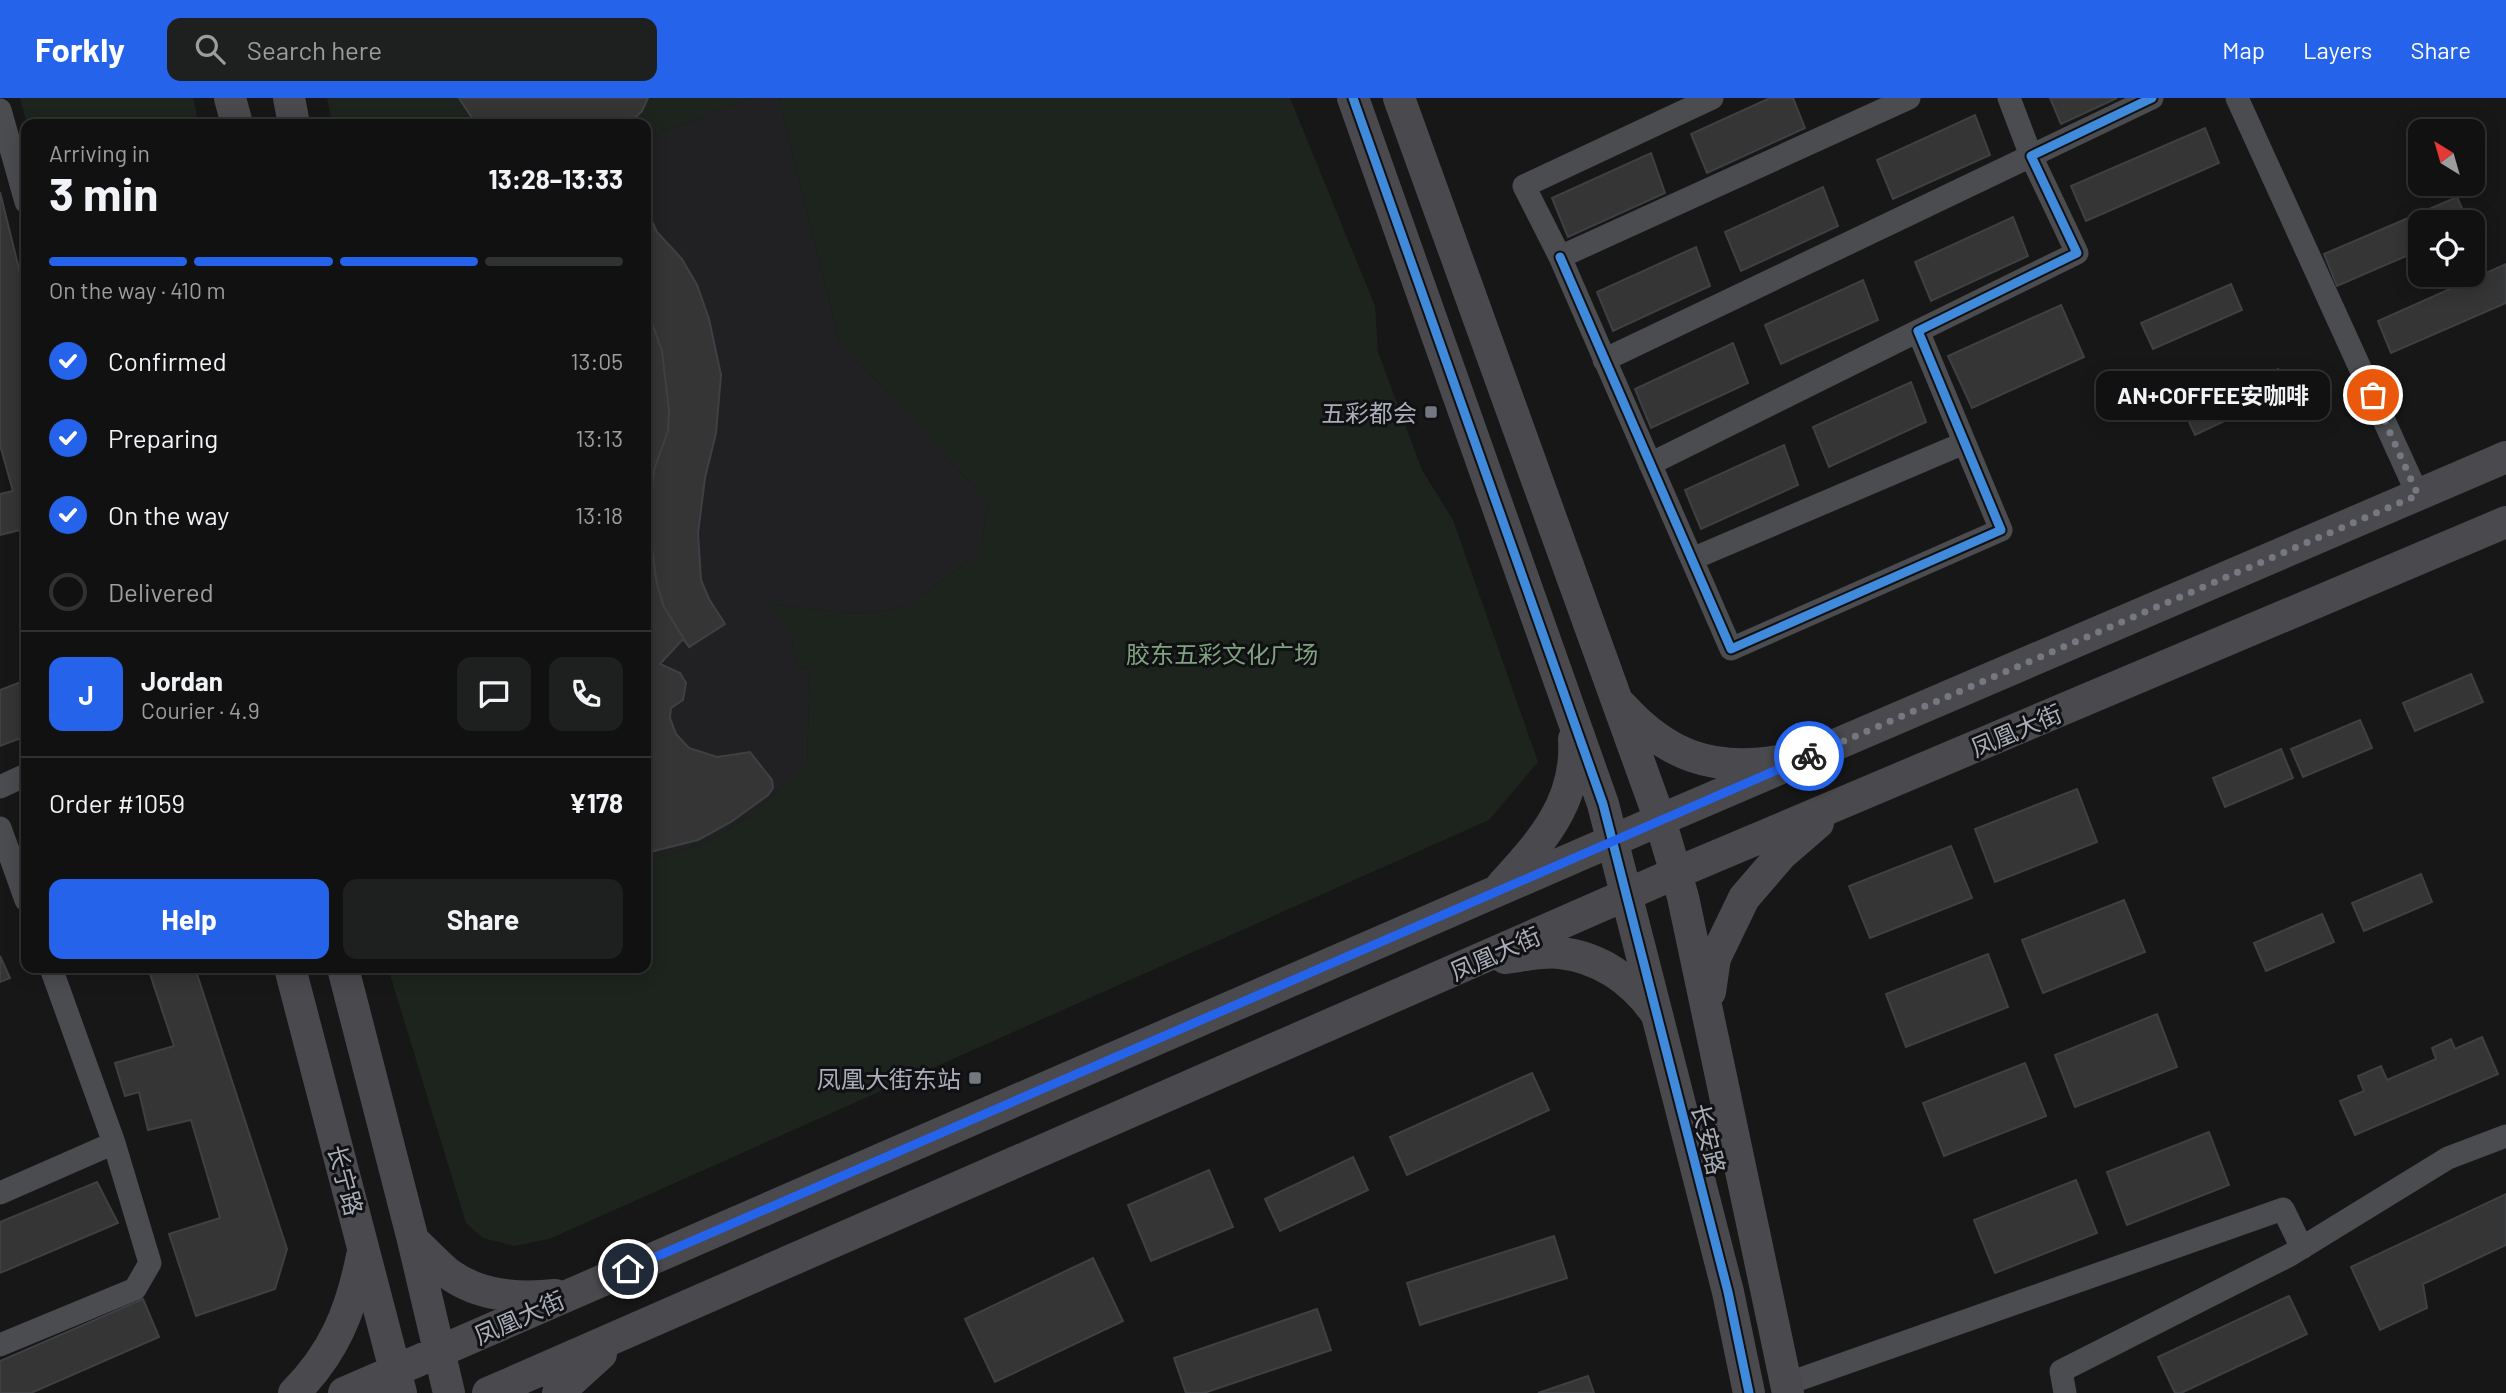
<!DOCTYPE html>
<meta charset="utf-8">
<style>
:root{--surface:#111;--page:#1e1f1f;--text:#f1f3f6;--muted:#9c9d9f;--line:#303131;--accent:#2563eb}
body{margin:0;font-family:Barlow,"Noto Sans SC",sans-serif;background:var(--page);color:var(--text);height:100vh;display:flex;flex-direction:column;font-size:26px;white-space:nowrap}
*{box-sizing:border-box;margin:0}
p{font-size:23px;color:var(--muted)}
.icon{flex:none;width:38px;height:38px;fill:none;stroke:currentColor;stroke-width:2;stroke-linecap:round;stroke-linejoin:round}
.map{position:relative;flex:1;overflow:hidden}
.details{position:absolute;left:21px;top:21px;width:630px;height:854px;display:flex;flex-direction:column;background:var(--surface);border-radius:14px;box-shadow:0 4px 18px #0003,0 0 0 2px var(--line)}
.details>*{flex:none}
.needle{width:46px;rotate:323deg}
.buttons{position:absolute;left:2408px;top:21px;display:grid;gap:14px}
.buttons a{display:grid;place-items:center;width:77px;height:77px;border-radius:14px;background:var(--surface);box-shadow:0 4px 18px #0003,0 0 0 2px var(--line);font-size:35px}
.pin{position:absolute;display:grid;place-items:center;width:60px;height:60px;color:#fff;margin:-30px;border:4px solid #fff;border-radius:50%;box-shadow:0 2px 7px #0007}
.courier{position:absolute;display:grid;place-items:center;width:70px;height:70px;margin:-35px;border:5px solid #2563eb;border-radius:50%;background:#fff;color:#222;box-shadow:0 2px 9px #0007}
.bubble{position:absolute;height:49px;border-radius:14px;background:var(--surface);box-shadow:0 4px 18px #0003,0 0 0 2px var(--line);font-size:23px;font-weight:700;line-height:49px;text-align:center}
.head em{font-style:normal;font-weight:700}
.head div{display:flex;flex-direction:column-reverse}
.head{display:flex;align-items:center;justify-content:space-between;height:119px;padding:0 28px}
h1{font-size:46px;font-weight:700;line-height:52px}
.bar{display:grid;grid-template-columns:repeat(4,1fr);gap:10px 7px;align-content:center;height:84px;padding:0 28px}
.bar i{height:9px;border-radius:5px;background:var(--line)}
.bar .on{background:var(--accent)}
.bar p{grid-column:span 4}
.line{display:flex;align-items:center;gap:18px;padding:0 28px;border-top:2px solid var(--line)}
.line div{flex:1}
.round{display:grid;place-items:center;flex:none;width:74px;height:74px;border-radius:14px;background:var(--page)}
ol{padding:0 28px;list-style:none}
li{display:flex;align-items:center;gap:21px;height:77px}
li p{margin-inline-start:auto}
li .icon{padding:7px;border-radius:50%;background:var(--accent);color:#fff;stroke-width:4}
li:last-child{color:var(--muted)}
li i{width:38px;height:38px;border:4px solid var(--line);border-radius:50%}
.button{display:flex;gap:14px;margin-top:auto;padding:14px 28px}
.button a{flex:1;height:80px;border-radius:14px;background:var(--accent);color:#fff;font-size:28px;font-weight:700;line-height:80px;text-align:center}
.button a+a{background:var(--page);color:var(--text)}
header{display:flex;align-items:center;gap:42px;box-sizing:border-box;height:98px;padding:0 35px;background:var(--accent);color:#fff}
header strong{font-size:33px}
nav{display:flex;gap:38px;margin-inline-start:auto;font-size:24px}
.search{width:490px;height:63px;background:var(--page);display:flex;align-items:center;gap:18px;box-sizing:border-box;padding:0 24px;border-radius:14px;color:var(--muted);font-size:26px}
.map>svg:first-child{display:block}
.built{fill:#212123}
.green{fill:#1d241e}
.building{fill:#353536;stroke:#3f4043;stroke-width:2}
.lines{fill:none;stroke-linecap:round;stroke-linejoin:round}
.street{stroke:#4b4c50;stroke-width:23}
.secondary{stroke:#4a4a4e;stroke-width:32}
.cycleway-casing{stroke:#111113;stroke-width:13}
.cycleway{stroke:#408adc;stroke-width:9}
.done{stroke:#757880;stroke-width:7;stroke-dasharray:0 12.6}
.route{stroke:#2563eb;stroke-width:9}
.poi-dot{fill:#757880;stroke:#111113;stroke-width:2.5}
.labels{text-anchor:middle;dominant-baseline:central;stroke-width:6;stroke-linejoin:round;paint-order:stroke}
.poi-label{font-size:24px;fill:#a8adb8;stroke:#111113;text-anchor:end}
.park-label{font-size:24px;fill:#7fa381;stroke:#111113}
.street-label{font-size:24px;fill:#a8adb8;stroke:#111113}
</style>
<header>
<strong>Forkly</strong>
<div class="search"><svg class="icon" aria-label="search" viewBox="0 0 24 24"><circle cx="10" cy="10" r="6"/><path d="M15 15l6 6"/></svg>Search here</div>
<nav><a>Map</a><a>Layers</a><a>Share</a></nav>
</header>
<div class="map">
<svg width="2506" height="1295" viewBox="0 0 2506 1295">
<rect width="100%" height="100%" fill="#171717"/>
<path class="built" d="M 753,0 L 779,0 L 839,242 L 988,404 L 981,454 L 907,508 L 874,515 L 836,514 L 771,506 L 792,539 L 797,567 L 810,572 L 807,667 L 751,717 L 706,745 L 646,763 L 646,40 Z"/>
<path class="green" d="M 20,0 L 193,0 L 199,26 L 27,26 Z
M 327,0 L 753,0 L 646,40 L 646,26 L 332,26 Z
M 779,0 L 1290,0 L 1375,208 L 1378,254 L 1422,372 L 1453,422 L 1538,664 L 1489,722 L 549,1141 L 514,1148 L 483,1140 L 466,1125 L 388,870 L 646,870 L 646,763 L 706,745 L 751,717 L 807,667 L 810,572 L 797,567 L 792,539 L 771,506 L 836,514 L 874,515 L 907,508 L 981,454 L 988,404 L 839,242 Z"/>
<path class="building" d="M 459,0 L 648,0 L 642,13 L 630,26 L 476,26 Z
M 1770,0 L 1793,0 L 1805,30 L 1707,75 L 1691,36 Z
M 2050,0 L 2117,0 L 2061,26 Z
M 1975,17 L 1990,57 L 1893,101 L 1877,62 Z
M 2205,30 L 2219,65 L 2086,123 L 2071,88 Z
M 1651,55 L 1665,95 L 1568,139 L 1552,100 Z
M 1823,89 L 1838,128 L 1741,173 L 1725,134 Z
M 0,94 L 26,199 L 26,454 L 20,432 L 0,437 L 0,396 L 13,393 L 0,347 Z
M 2457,99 L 2468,124 L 2420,124 L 2420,152 L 2337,188 L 2324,156 Z
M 646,116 L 651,121 L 657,134 L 682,161 L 697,187 L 709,221 L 721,277 L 716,335 L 705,380 L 698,435 L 701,482 L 709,501 L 725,526 L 689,549 L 664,509 L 657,486 L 650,438 L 649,410 L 654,372 L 668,333 L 669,313 L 662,253 L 646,208 Z
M 646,116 L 651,121 L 657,134 L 682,161 L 697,187 L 709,221 L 721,277 L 716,335 L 705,380 L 698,435 L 701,482 L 709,501 L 725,526 L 689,549 L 683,541 L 660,566 L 680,575 L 686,585 L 683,602 L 671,610 L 670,620 L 676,636 L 689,650 L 717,659 L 750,654 L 772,682 L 773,690 L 768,697 L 731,724 L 698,742 L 646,755 Z
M 2013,119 L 2028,158 L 1931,203 L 1915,164 Z
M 1696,149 L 1710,188 L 1613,233 L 1597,194 Z
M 2506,166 L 2506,205 L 2391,255 L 2378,223 Z
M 1863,182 L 1878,222 L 1781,266 L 1765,227 Z
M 2231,186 L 2242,212 L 2153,251 L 2141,225 Z
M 2061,207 L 2084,259 L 1972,310 L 1948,258 Z
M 1733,245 L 1748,285 L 1651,330 L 1635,291 Z
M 2278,271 L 2289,293 L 2195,337 L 2185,315 Z
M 1911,284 L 1926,324 L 1829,369 L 1813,329 Z
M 1784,347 L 1798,387 L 1701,431 L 1685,392 Z
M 2471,576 L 2483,604 L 2415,633 L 2403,605 Z
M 26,582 L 26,638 L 0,648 L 0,592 Z
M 2360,622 L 2372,650 L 2303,679 L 2291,651 Z
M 2281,651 L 2293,680 L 2225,709 L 2213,680 Z
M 2077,691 L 2097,744 L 1995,784 L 1975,731 Z
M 1951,748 L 1972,800 L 1870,840 L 1849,788 Z
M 2421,776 L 2432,804 L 2364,833 L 2352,805 Z
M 2124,802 L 2145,854 L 2043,895 L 2022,842 Z
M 2322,816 L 2334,844 L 2266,873 L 2254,845 Z
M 1988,856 L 2008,909 L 1906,949 L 1886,896 Z
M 0,858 L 10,880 L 0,884 Z
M 148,870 L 195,870 L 287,1151 L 275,1191 L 196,1218 L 169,1136 L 220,1120 L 191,1022 L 148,1032 L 139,994 L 125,998 L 115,965 L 174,948 Z
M 2157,916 L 2177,969 L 2075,1009 L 2055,957 Z
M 2482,939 L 2498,976 L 2355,1037 L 2340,1003 L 2364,993 L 2358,978 L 2381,968 L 2387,982 L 2436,961 L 2432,950 L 2451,941 L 2455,951 Z
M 2025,965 L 2046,1018 L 1944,1058 L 1923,1005 Z
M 1532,975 L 1549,1012 L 1407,1077 L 1390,1039 Z
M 2209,1034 L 2229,1087 L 2127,1127 L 2107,1074 Z
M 1353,1059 L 1368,1092 L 1280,1133 L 1265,1101 Z
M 1209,1072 L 1233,1129 L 1151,1163 L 1128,1107 Z
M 2076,1082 L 2097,1135 L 1995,1175 L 1974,1122 Z
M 97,1084 L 118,1125 L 0,1175 L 0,1124 Z
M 2506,1096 L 2506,1147 L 2423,1186 L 2427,1210 L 2380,1232 L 2351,1169 Z
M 1554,1138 L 1567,1180 L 1420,1227 L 1407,1185 Z
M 1093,1160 L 1123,1223 L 995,1284 L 965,1221 Z
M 2289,1198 L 2307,1236 L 2181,1295 L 2175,1295 L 2158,1259 Z
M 143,1201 L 159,1239 L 31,1295 L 0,1295 L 0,1263 Z
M 1317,1211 L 1331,1252 L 1204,1295 L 1186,1295 L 1174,1260 Z
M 1588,1278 L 1594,1295 L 1538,1295 Z"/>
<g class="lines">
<path class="street" d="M 1712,0 L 1524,88 L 1560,159 L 1909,0
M 2237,0 L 2418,397
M 0,12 L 26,104
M 1560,159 L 1731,551 L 2001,432 L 1918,233 L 2077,155 L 2031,58 L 2152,0
M 1604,262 L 2031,58 L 2009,0
M 1650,366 L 1918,233
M 1692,461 L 1964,345
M 0,689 L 26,677
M 0,730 L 26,802
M 0,1095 L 114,1045 L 51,870
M 0,1247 L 135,1191 L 150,1165 L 114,1045
M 1786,1286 L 2283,1111 L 2302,1150
M 2065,1295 L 2061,1273 L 2290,1157 L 2448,1060 L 2506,1038"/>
<path class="secondary" d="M 230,0 L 237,26
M 289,0 L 294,26
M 1353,0 L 1603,706 L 1728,1194 L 1749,1295
M 1399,0 L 1660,722 L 1683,799 L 1788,1295
M 1622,608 C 1667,658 1713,674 1779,663
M 1502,787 C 1542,743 1578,704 1574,641
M 1505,860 C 1522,858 1542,853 1560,855 C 1600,859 1633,883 1655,914
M 290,870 L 401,1295
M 343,870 L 413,1142 L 449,1295
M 1710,894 L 1715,860 L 1744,800 L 1781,757 L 1818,725
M 413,1142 C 425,1153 437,1166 449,1176 C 479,1198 520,1201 555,1197
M 294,1295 C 334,1255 351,1213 362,1158
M 344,1295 L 1660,722 L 2506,359
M 488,1295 L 1676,775 L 2506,424
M 558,1295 L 601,1256"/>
<defs>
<path id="cycleway" d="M 1353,0 L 1603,706 L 1728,1194 L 1749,1295
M 1560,159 L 1731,551 L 2001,432 L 1918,233 L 2077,155 L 2031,58 L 2152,0"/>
</defs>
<use href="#cycleway" class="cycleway-casing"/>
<use href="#cycleway" class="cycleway"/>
</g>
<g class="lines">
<path class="done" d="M 1809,658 L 2418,397 L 2373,297"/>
<path class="route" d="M 628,1171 L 1809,658"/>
</g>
<g class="poi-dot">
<rect x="1424" y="307" width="14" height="14" rx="3.5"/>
<rect x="968" y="973" width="14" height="14" rx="3.5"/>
</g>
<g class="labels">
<g class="poi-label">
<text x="1417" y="314">五彩都会</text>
<text x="961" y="980">凤凰大街东站</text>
</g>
<g class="park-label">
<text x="1222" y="555">胶东五彩文化广场</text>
</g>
<g class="street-label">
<text transform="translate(2016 632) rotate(-23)">凤凰大街</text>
<text transform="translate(1495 855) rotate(-24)">凤凰大街</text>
<text transform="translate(1709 1041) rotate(76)">长安路</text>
<text transform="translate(346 1082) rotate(75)">长宁路</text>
<text transform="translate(519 1219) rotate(-24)">凤凰大街</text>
</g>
</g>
</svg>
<div class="buttons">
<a><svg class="needle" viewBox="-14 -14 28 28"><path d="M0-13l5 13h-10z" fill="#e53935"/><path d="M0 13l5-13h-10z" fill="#9c9d9f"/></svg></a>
<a><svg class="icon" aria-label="locate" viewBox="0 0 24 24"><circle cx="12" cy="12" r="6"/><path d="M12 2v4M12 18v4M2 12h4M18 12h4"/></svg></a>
</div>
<div class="pin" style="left:2373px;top:297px;background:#ea580c"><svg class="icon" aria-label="bag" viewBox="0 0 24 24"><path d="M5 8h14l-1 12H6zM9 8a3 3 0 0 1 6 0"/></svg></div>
<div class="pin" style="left:628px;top:1171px;background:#1f2937"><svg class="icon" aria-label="home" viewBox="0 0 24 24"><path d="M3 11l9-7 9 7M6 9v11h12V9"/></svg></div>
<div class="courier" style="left:1809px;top:658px"><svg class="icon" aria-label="bike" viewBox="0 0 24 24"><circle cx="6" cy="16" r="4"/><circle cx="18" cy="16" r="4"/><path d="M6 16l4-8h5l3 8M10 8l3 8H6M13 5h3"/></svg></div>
<div class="bubble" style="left:2096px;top:273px;width:234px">AN+COFFEE安咖啡</div>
<section class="details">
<div class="head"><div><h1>3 min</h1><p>Arriving in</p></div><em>13:28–13:33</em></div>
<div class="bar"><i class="on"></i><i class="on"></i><i class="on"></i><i></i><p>On the way · 410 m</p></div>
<ol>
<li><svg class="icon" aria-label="check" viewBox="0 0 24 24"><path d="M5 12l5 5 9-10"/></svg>Confirmed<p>13:05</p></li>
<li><svg class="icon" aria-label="check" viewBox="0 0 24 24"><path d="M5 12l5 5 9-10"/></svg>Preparing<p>13:13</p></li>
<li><svg class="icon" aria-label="check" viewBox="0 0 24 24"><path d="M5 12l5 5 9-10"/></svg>On the way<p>13:18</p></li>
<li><i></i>Delivered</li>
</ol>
<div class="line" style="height:126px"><b class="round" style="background:var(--accent);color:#fff">J</b><div><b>Jordan</b><p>Courier · 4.9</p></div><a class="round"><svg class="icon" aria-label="chat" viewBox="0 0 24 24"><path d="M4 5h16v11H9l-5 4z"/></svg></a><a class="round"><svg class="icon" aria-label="phone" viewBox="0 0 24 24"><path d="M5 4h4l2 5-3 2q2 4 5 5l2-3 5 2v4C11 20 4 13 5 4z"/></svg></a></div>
<div class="line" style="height:91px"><div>Order #1059</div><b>¥178</b></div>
<div class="button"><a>Help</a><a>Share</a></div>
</section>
</div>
